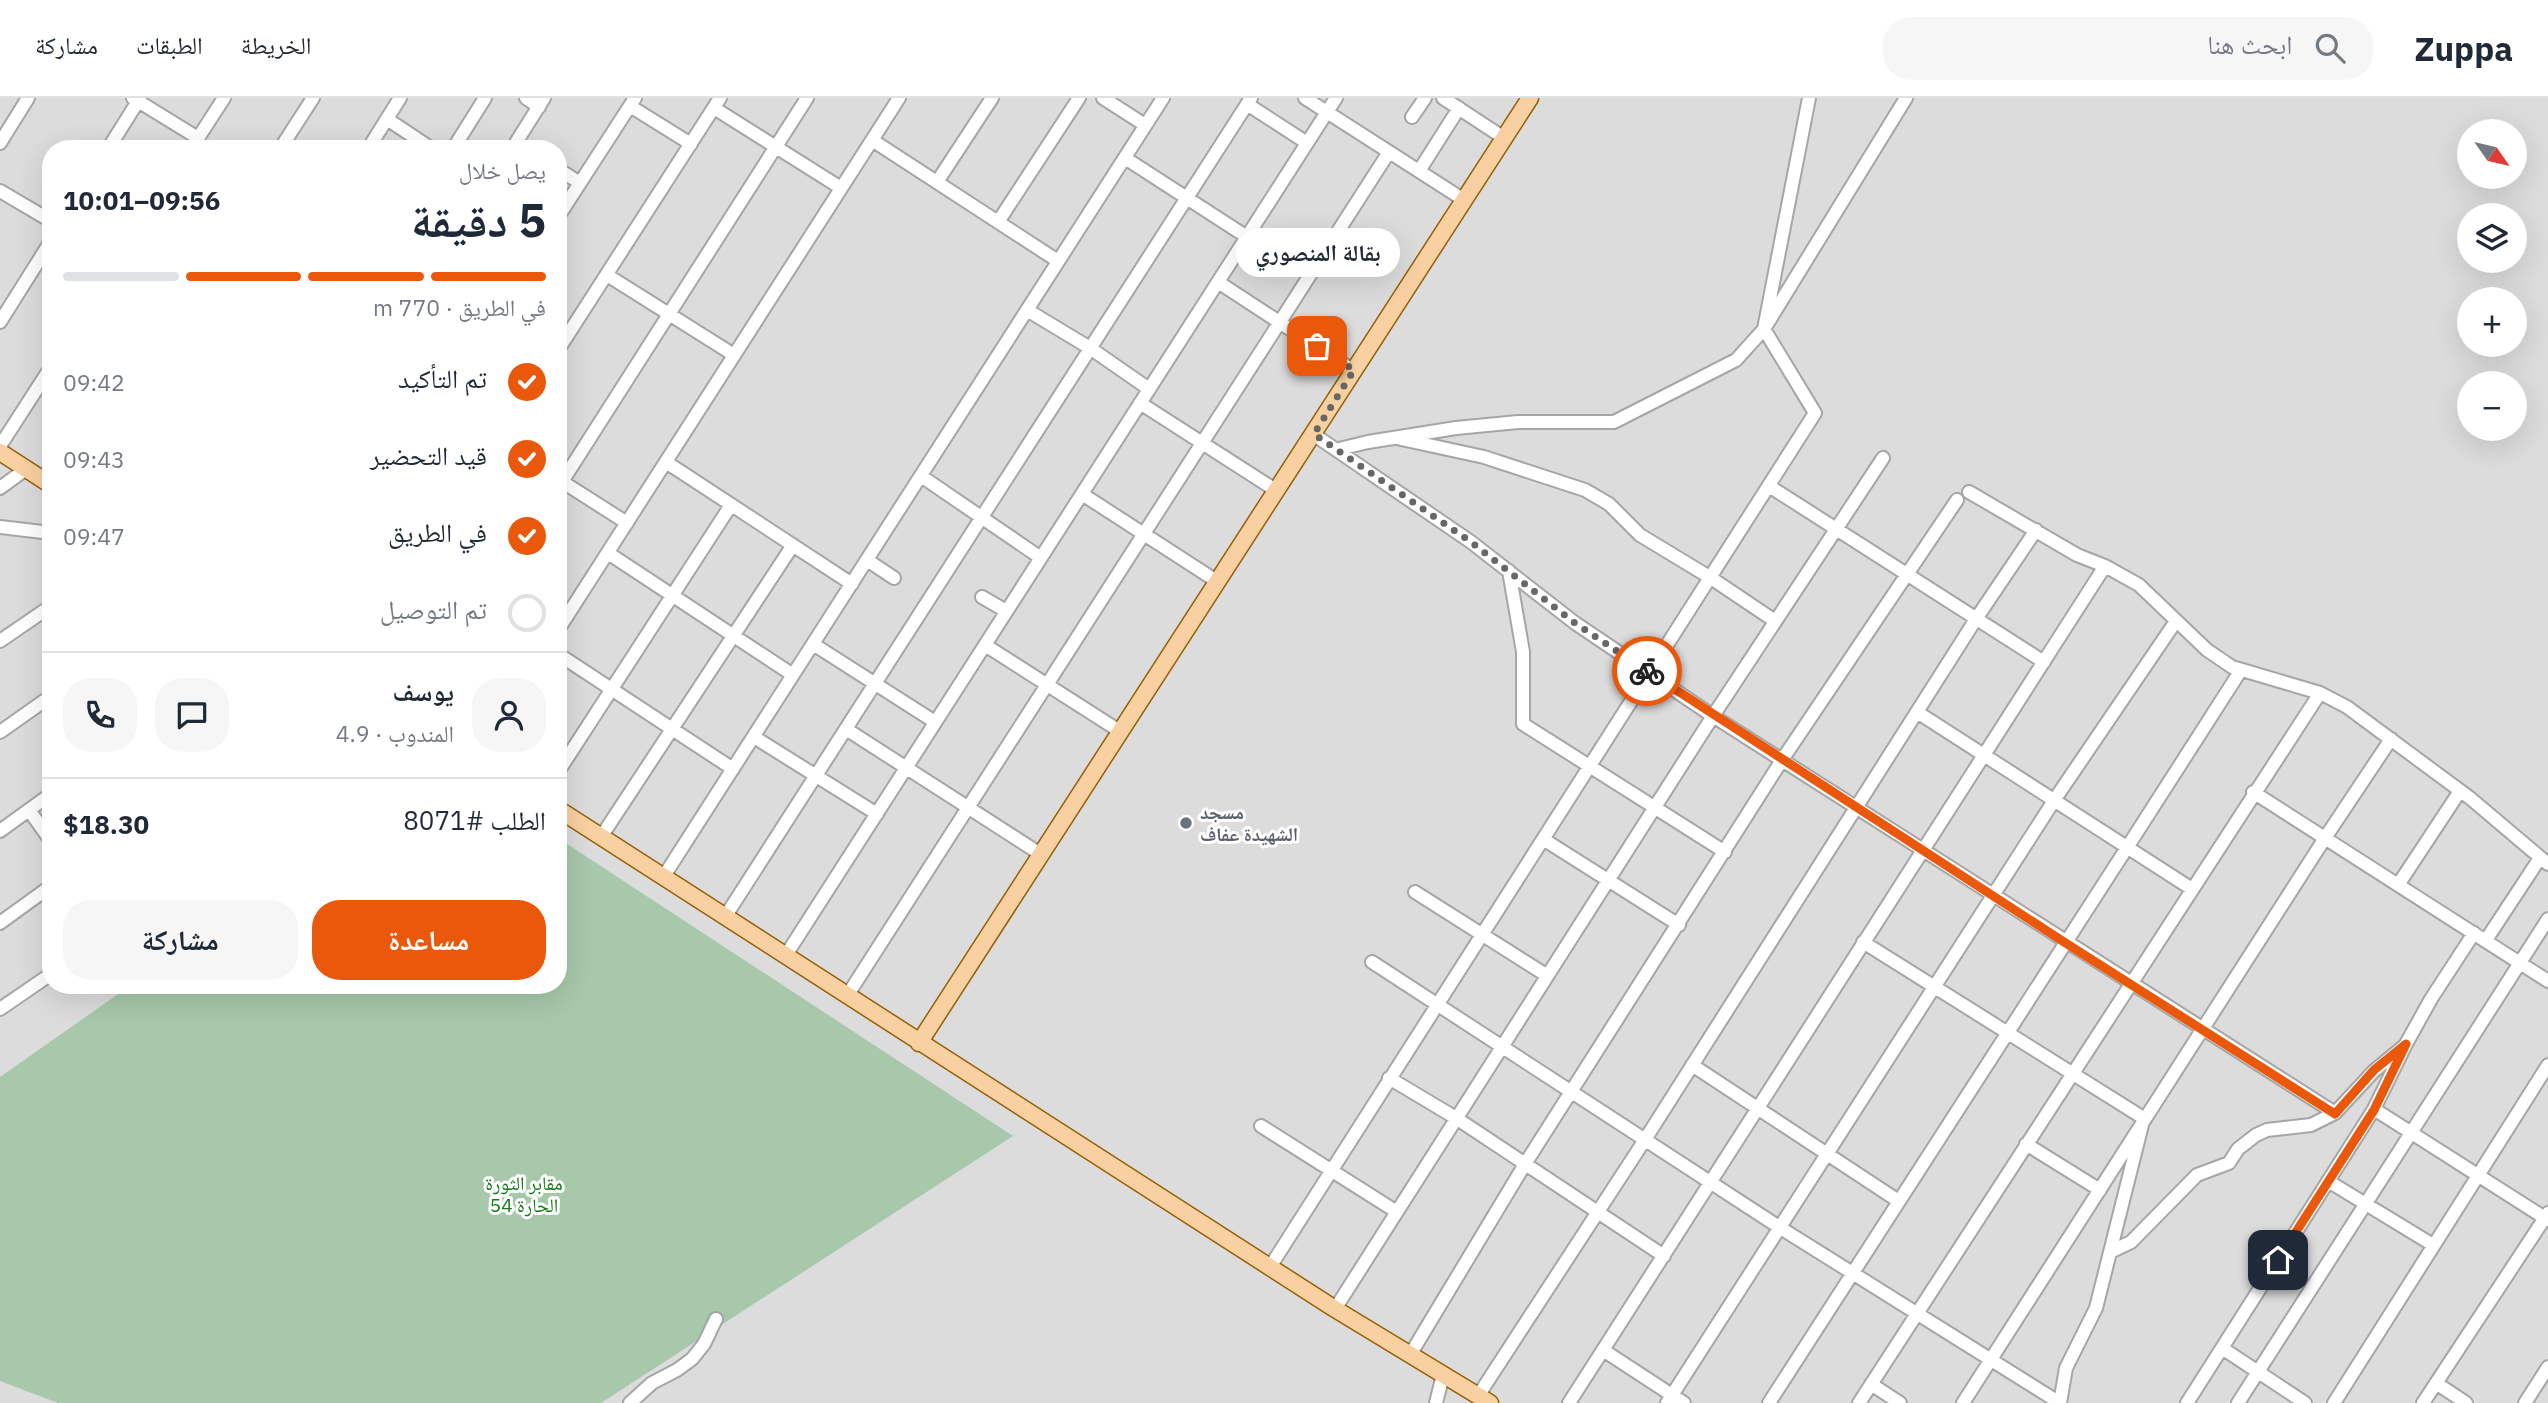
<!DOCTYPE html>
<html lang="ar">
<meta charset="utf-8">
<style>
:root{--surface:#fff;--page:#f6f6f7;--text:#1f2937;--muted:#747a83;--line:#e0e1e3;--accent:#ea580c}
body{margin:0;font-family:"IBM Plex Sans","Noto Naskh Arabic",sans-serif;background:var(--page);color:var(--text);direction:rtl;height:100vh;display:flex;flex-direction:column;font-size:26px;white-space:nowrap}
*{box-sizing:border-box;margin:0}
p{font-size:23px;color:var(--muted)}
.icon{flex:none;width:38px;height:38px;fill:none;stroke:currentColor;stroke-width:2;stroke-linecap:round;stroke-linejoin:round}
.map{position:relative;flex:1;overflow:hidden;direction:ltr}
.sheet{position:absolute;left:42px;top:42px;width:525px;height:854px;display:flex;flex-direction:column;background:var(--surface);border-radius:28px;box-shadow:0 7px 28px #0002;direction:rtl}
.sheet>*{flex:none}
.needle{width:46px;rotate:124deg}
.controls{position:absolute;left:2457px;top:21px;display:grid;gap:14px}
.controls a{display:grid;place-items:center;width:70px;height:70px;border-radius:50%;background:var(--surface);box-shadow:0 7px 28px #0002;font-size:35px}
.pin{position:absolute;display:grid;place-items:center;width:60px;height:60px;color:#fff;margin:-30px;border-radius:14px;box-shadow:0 4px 10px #0006}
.courier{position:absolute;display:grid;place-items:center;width:70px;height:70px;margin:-35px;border:5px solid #ea580c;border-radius:50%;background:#fff;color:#222;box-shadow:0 2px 9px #0007}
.bubble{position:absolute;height:49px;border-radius:24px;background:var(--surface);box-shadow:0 7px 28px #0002;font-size:23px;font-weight:800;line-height:49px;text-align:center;direction:rtl}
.head em{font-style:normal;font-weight:800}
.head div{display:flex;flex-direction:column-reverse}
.head{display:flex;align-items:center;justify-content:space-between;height:119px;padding:0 21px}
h1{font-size:46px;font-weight:800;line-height:52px}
.bar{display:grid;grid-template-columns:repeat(4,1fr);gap:10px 7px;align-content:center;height:84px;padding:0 21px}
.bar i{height:9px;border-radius:5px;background:var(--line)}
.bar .current{background:var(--accent)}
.bar p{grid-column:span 4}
.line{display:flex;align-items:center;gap:18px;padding:0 21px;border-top:2px solid var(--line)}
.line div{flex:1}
.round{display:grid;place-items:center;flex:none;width:74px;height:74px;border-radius:28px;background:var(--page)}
ol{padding:0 21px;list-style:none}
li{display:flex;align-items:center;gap:21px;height:77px}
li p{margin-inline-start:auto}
li .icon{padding:7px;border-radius:50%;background:var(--accent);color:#fff;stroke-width:4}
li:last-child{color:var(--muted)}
li i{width:38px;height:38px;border:4px solid var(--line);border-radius:50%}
.action{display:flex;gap:14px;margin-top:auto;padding:14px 21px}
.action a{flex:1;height:80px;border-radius:28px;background:var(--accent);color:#fff;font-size:28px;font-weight:800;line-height:80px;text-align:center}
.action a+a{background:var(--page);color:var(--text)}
header{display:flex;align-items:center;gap:42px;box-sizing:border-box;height:98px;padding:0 35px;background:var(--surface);border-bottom:2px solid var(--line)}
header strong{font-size:33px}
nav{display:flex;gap:38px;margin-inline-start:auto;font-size:24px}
.search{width:490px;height:63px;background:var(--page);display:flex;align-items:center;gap:18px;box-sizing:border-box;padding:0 24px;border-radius:28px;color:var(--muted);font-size:26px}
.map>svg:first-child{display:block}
.residential{fill:#dddcdc;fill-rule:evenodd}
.cemetery{fill:#a7c8ab}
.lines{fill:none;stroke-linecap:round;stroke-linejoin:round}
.minor-casing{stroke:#a6a6a6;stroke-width:16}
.major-casing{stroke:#956005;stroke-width:19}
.minor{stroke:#fff;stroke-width:12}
.major{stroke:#f9d0a1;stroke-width:16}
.done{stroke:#686765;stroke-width:7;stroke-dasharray:0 12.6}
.route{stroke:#ea580c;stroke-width:9}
.worship-dot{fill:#6b7280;stroke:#fff;stroke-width:2.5}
.labels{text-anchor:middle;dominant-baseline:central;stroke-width:6;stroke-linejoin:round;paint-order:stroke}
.worship-label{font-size:19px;font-weight:bold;fill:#5b616d;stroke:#fff;text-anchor:start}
.park-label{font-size:19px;fill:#0f7b14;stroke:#fff}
</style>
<header>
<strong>Zuppa</strong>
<div class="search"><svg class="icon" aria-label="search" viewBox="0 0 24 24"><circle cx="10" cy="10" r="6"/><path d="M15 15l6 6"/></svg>ابحث هنا</div>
<nav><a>الخريطة</a><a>الطبقات</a><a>مشاركة</a></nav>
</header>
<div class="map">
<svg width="2548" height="1305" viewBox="0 0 2548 1305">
<rect width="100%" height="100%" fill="#efece6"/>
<path class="residential" d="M 0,0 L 2548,0 L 2548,1305 L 0,1305 ZM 2469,33 L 2515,33 L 2515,79 L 2469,79 ZM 51,51 L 558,51 L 558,887 L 51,887 ZM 2469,117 L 2515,117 L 2515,163 L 2469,163 ZM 2469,201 L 2515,201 L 2515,247 L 2469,247 ZM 2469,285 L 2515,285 L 2515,331 L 2469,331 Z"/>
<path class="cemetery" d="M 558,740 L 1013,1038 L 601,1305 L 58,1305 L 0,1283 L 0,979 L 131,887 L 558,887 Z"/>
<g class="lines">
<defs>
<path id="minor" d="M 133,0 L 198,40
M 526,0 L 539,9
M 1103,0 L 1145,27
M 1305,0 L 1464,102
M 1443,0 L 1504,40
M 1247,6 L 1307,45
M 630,8 L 691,46
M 714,10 L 841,90
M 1412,19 L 1425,0
M 387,21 L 432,51
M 872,42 L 1058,163
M 0,45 L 28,0
M 108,51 L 140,0
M 191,51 L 224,0
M 280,51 L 313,0
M 368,51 L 400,0
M 453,51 L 485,0
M 512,51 L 544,0
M 1125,60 L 1247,139
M 558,71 L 580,85
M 1419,73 L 1459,10
M 937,84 L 992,0
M 0,93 L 51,123
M 558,119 L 635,0
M 998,124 L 1079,0
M 607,177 L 734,257
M 1218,184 L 1354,273
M 1027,212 L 1090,250 L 1149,291
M 0,224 L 51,143
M 558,252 L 720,0
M 1140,305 L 1277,393
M 1313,336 L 1471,444 L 1575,525 L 1713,618 L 2335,1015
M 1401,341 L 1484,359 L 1585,392 L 1609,406 L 1640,437 L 1711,480 L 1775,523
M 0,348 L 51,269
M 1339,351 L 1368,344 L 1456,330 L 1518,324 L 1614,324 L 1736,262 L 1764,231 L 1906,0
M 666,364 L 852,486
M 921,378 L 1041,460
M 558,381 L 627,425
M 1769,388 L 2044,564
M 0,390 L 26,371
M 558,390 L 807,0
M 1969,394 L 2077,457 L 2105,468 L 2139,487 L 2207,552 L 2232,569 L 2320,595 L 2347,609 L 2470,700 L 2548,766
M 1082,396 L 1218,484
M 0,429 L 51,435
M 608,455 L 793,577
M 867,462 L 894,480
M 1509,473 L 1523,554 L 1523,626 L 1725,754
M 982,499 L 1006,513
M 558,532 L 899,0
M 0,543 L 51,508
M 813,546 L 935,624
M 985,547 L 1121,634
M 558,556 L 733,671
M 1917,614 L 2192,791
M 846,631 L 1042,757
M 0,634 L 51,598
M 754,639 L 877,716
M 558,674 L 731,407
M 2253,694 L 2548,883
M 29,712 L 51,743
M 0,733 L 51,696
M 601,739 L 793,447
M 1543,741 L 1679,827
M 664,778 L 1163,0
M 2398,787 L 2460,693
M 1415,794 L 1546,877
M 725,819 L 1251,0
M 0,825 L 51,788
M 2486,842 L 2540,760
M 1863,844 L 2145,1021
M 786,857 L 1336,0
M 1372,864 L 1779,1129 L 2060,1305 L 2066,1270 L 2096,1210 L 2142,1027
M 847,898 L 1389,54
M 0,911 L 51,876
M 1692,967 L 1897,1102
M 1389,980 L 1456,1020 L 1664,1158
M 2374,1011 L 2548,1122
M 1261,1028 L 1397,1114
M 2026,1046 L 2100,1092
M 2328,1083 L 2433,1147
M 2110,1154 L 2131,1144 L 2197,1077 L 2229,1065 L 2238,1051 L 2256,1037 L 2267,1032 L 2311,1027 L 2335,1015 L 2374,973 L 2403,949
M 1270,1169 L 1815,315 L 1764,231 L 1809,0
M 1335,1211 L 1713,618 L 1883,360
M 2222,1250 L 2305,1305
M 1603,1252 L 1684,1305
M 1410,1257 L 1525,1066 L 1782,662 L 1957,402
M 2436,1285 L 2466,1305
M 1871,1286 L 1900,1305
M 1478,1298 L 1646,1040 L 1976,521 L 2036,432
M 630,1305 L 652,1285 L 677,1272 L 692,1261 L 704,1246 L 716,1221
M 1436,1305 L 1443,1277
M 1569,1305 L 2105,468
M 1667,1305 L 2055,701 L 2176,523
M 1769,1305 C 1925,1059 2085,817 2241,572
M 1859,1305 L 2320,595
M 1963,1305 L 2325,740 L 2391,641
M 2187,1305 L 2374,1011 L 2406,946 L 2431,901 L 2474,835
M 2238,1305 L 2548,821
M 2334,1305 L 2548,967
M 2423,1305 L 2548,1115
M 2525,1305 L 2548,1269"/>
<path id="major" d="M 0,354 L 51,387
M 558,711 L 1335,1211 L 1490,1305
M 919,945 L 1530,0"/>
</defs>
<use href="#minor" class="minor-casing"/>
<use href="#major" class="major-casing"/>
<use href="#minor" class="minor"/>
<use href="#major" class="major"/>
</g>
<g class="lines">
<path class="done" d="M 1317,248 L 1354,272 L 1314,336 L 1471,444 L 1575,525 L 1647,573"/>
<path class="route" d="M 1647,573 L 2064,844 L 2335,1016 L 2374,972 L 2406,946 L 2374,1012 L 2278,1162"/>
</g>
<circle class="worship-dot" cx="1186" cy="725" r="7"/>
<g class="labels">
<g class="worship-label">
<text x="1200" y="714">مسجد<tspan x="1200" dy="22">الشهيدة عفاف</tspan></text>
</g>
<g class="park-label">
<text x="524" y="1085">مقابر الثورة<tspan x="524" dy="22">الحارة 54</tspan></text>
</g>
</g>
</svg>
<div class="controls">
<a><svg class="needle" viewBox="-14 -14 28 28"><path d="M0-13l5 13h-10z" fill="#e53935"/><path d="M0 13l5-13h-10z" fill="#747a83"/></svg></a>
<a><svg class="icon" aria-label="layers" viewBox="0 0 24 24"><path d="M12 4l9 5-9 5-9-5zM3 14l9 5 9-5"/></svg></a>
<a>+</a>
<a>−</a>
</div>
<div class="pin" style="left:1317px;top:248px;background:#ea580c"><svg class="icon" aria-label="bag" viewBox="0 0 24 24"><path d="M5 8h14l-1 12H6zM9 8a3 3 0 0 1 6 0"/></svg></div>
<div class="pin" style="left:2278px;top:1162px;background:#1f2937"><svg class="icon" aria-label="home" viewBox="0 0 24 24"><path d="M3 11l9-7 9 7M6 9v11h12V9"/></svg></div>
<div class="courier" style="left:1647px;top:573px"><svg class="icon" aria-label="bike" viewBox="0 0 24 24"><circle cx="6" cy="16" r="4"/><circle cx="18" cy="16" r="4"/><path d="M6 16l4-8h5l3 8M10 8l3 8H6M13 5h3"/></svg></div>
<div class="bubble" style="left:1236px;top:130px;width:164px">بقالة المنصوري</div>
<section class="sheet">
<div class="head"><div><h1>5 دقيقة</h1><p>يصل خلال</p></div><em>09:56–10:01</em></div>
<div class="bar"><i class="current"></i><i class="current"></i><i class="current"></i><i></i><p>في الطريق · 770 m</p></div>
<ol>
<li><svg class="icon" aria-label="check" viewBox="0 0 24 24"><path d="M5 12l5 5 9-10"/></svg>تم التأكيد<p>09:42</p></li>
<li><svg class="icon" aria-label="check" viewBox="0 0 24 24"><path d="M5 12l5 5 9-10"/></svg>قيد التحضير<p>09:43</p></li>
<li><svg class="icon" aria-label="check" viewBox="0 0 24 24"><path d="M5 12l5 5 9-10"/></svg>في الطريق<p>09:47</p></li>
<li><i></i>تم التوصيل</li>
</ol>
<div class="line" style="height:126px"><a class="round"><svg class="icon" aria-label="person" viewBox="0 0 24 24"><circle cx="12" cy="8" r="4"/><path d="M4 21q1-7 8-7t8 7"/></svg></a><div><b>يوسف</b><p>المندوب · 4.9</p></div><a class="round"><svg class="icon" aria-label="chat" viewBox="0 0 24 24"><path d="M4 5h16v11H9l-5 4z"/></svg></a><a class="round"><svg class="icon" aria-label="phone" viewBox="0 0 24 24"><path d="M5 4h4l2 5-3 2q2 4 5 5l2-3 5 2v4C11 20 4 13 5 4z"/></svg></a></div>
<div class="line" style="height:91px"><div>الطلب #8071</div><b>$18.30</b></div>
<div class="action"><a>مساعدة</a><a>مشاركة</a></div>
</section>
</div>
